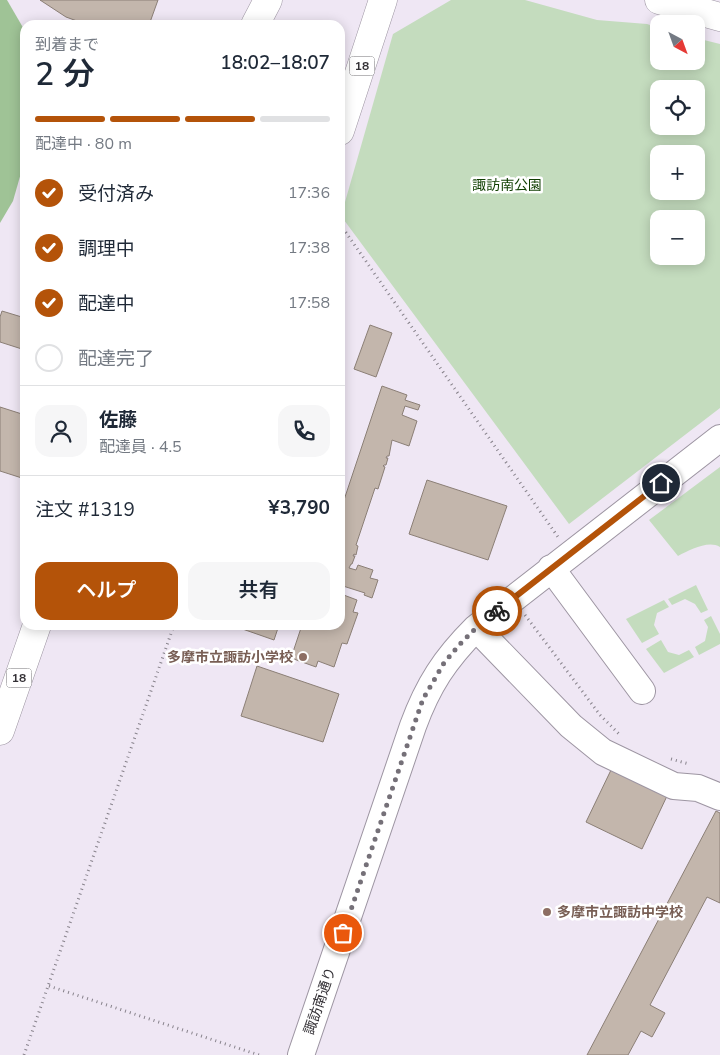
<!DOCTYPE html>
<html lang="ja">
<meta charset="utf-8">
<style>
:root{--surface:#fff;--page:#f6f6f7;--text:#1f2937;--muted:#747a83;--line:#e0e1e3;--accent:#b45309}
body{margin:0;font-family:"Nunito Sans","Noto Sans JP",sans-serif;background:var(--page);color:var(--text);height:100vh;display:flex;flex-direction:column;font-size:19px;white-space:nowrap}
*{box-sizing:border-box;margin:0}
p{font-size:16px;color:var(--muted)}
.icon{flex:none;width:28px;height:28px;fill:none;stroke:currentColor;stroke-width:2;stroke-linecap:round;stroke-linejoin:round}
.map{position:relative;flex:1;overflow:hidden}
.panel{position:absolute;left:20px;top:20px;width:325px;height:610px;display:flex;flex-direction:column;background:var(--surface);border-radius:15px;box-shadow:0 2px 12px #0003}
.panel>*{flex:none}
.needle{width:32px;rotate:139deg}
.tools{position:absolute;left:650px;top:15px;display:grid;gap:10px}
.tools a{display:grid;place-items:center;width:55px;height:55px;border-radius:10px;background:var(--surface);box-shadow:0 2px 12px #0003;font-size:25px}
.pin{position:absolute;display:grid;place-items:center;width:42px;height:42px;color:#fff;margin:-21px;border:2px solid #fff;border-radius:50%;box-shadow:0 1px 5px #0007}
.courier{position:absolute;display:grid;place-items:center;width:50px;height:50px;margin:-25px;border:4px solid #b45309;border-radius:50%;background:#fff;color:#222;box-shadow:0 1px 6px #0007}
.summary em{font-style:normal;font-weight:600}
.summary div{display:flex;flex-direction:column-reverse}
.summary{display:flex;align-items:center;justify-content:space-between;height:85px;padding:0 15px}
h1{font-size:32px;font-weight:600;line-height:38px}
.bar{display:grid;grid-template-columns:repeat(4,1fr);gap:8px 5px;align-content:center;height:60px;padding:0 15px}
.bar i{height:6px;border-radius:4px;background:var(--line)}
.bar .selected{background:var(--accent)}
.bar p{grid-column:span 4}
.line{display:flex;align-items:center;gap:12px;padding:0 15px;border-top:1px solid var(--line)}
.line div{flex:1}
.round{display:grid;place-items:center;flex:none;width:52px;height:52px;border-radius:15px;background:var(--page)}
ol{padding:0 15px;list-style:none}
li{display:flex;align-items:center;gap:15px;height:55px}
li p{margin-inline-start:auto}
li .icon{padding:5px;border-radius:50%;background:var(--accent);color:#fff;stroke-width:4}
li:last-child{color:var(--muted)}
li i{width:28px;height:28px;border:2px solid var(--line);border-radius:50%}
.action{display:flex;gap:10px;margin-top:auto;padding:10px 15px}
.action a{flex:1;height:58px;border-radius:15px;background:var(--accent);color:#fff;font-size:20px;font-weight:600;line-height:58px;text-align:center}
.action a+a{background:var(--page);color:var(--text)}
.map>svg:first-child{display:block}
.green{fill:#c4dcbe;fill-rule:evenodd}
.forest{fill:#9fc396}
.building{fill:#c3b6ac;stroke:#8b7f76}
.lines{fill:none;stroke-linecap:round;stroke-linejoin:round}
.minor-casing{stroke:#9d95a2;stroke-width:28}
.major-casing{stroke:#9d95a2;stroke-width:29}
.path{stroke:#88838c;stroke-width:3;stroke-dasharray:1 4;stroke-linecap:butt}
.minor{stroke:#fff;stroke-width:26}
.major{stroke:#fff;stroke-width:28}
.done{stroke:#757078;stroke-width:5;stroke-dasharray:0 9}
.route{stroke:#b45309;stroke-width:6}
.education-dot{fill:#8d6e63;stroke:#fff;stroke-width:2}
.labels{text-anchor:middle;dominant-baseline:central;stroke-width:5;stroke-linejoin:round;paint-order:stroke}
.shield{fill:#fff;stroke:#706e72;stroke-width:1}
.shield-label{font-size:12px;font-weight:bold;fill:#333035}
.park-label{font-size:14px;fill:#0f3e00;stroke:#fff}
.education-label{font-size:14px;font-weight:bold;fill:#785e54;stroke:#fff;text-anchor:end}
.street-label{font-size:14px;fill:#333035;stroke:#fff}
</style>
<div class="map">
<svg width="720" height="1055" viewBox="0 0 720 1055">
<rect width="100%" height="100%" fill="#efe7f4"/>
<path class="green" d="M 451,0 L 525,0 L 597,20 L 647,24 L 659,28 L 659,61 L 696,61 L 696,38 L 720,44 L 720,408 L 569,524 L 341,216 L 393,34 ZM 659,89 L 696,89 L 696,126 L 659,126 ZM 659,154 L 696,154 L 696,191 L 659,191 ZM 659,219 L 696,219 L 696,256 L 659,256 Z
M 720,467 L 720,547 C 708,540 690,550 678,556 L 649,520 Z
M 696,585 L 708,610 L 701,613 L 695,604 L 685,599 L 672,605 L 668,599 Z
M 664,600 L 669,607 L 657,613 L 654,625 L 659,634 L 642,643 L 626,619 Z
M 711,616 L 720,634 L 720,644 L 699,655 L 695,647 L 705,641 L 708,627 L 704,620 Z
M 661,640 L 668,652 L 679,655 L 689,650 L 694,657 L 664,673 L 646,649 Z"/>
<path class="forest" d="M 0,0 L 7,0 L 25,31 L 25,159 L 13,201 L 0,223 Z"/>
<path class="building" d="M 40,0 L 158,0 L 149,25 L 88,25 L 66,17 Z
M 2,311 L 25,318 L 25,350 L 0,342 L 0,317 Z
M 370,325 L 392,333 L 376,377 L 354,369 Z
M 382,386 L 407,395 L 405,400 L 420,405 L 418,410 L 405,406 L 402,415 L 417,421 L 409,446 L 392,440 L 389,456 L 387,456 L 386,458 L 388,458 L 386,465 L 384,465 L 383,466 L 385,467 L 378,489 L 375,488 L 356,545 L 358,546 L 356,555 L 354,554 L 353,556 L 355,556 L 352,564 L 351,564 L 349,568 L 356,570 L 358,565 L 373,570 L 370,578 L 378,580 L 372,598 L 364,595 L 365,593 L 343,586 L 341,594 L 357,600 L 353,612 L 358,613 L 347,644 L 342,643 L 334,667 L 318,661 L 316,667 L 291,658 L 302,625 L 340,625 L 340,512 Z
M 0,407 L 25,415 L 25,479 L 0,471 Z
M 427,480 L 507,506 L 488,560 L 409,534 Z
M 231,625 L 279,625 L 274,640 Z
M 257,666 L 339,694 L 323,742 L 241,716 Z
M 611,770 L 667,796 L 642,849 L 586,822 Z
M 716,811 L 720,813 L 720,903 L 707,897 L 650,1005 L 665,1013 L 652,1037 L 641,1031 L 628,1055 L 587,1055 Z"/>
<g class="lines">
<defs>
<path id="minor" d="M 551,568 L 642,691
M 476,628 L 571,726 L 603,752 L 674,786 L 698,788 L 720,797
M 301,1055 L 413,726 C 428,685 445,659 476,628 L 720,438"/>
<path id="major" d="M 659,0 L 720,17
M 255,25 L 268,0
M 340,131 L 383,0
M 0,731 L 37,625"/>
</defs>
<use href="#minor" class="minor-casing"/>
<use href="#major" class="major-casing"/>
<path class="path" d="M 340,224 L 558,537
M 525,615 L 600,715 L 620,735
M 671,759 L 689,764
M 49,986 L 259,1055
M 24,1055 L 174,625"/>
<use href="#minor" class="minor"/>
<use href="#major" class="major"/>
</g>
<g class="lines">
<path class="done" d="M 343,933 L 423,699 L 444,663 L 460,644 L 476,628 L 497,611"/>
<path class="route" d="M 497,611 L 661,483"/>
</g>
<g class="education-dot">
<circle cx="303" cy="657" r="5"/>
<circle cx="547" cy="912" r="5"/>
</g>
<g class="labels">
<g class="shield">
<rect x="349.5" y="56.5" width="25" height="19" rx="4"/>
<rect x="6.5" y="668.5" width="25" height="19" rx="4"/>
</g>
<g class="shield-label">
<text x="362" y="66">18</text>
<text x="19" y="678">18</text>
</g>
<g class="park-label">
<text x="507" y="185">諏訪南公園</text>
</g>
<g class="education-label">
<text x="293" y="657">多摩市立諏訪小学校</text>
<text x="557" y="912" text-anchor="start">多摩市立諏訪中学校</text>
</g>
<g class="street-label">
<text transform="translate(320 1001) rotate(-71)">諏訪南通り</text>
</g>
</g>
</svg>
<div class="tools">
<a><svg class="needle" viewBox="-14 -14 28 28"><path d="M0-13l5 13h-10z" fill="#e53935"/><path d="M0 13l5-13h-10z" fill="#747a83"/></svg></a>
<a><svg class="icon" aria-label="locate" viewBox="0 0 24 24"><circle cx="12" cy="12" r="6"/><path d="M12 2v4M12 18v4M2 12h4M18 12h4"/></svg></a>
<a>+</a>
<a>−</a>
</div>
<div class="pin" style="left:343px;top:933px;background:#ea580c"><svg class="icon" aria-label="bag" viewBox="0 0 24 24"><path d="M5 8h14l-1 12H6zM9 8a3 3 0 0 1 6 0"/></svg></div>
<div class="pin" style="left:661px;top:483px;background:#1f2937"><svg class="icon" aria-label="home" viewBox="0 0 24 24"><path d="M3 11l9-7 9 7M6 9v11h12V9"/></svg></div>
<div class="courier" style="left:497px;top:611px"><svg class="icon" aria-label="bike" viewBox="0 0 24 24"><circle cx="6" cy="16" r="4"/><circle cx="18" cy="16" r="4"/><path d="M6 16l4-8h5l3 8M10 8l3 8H6M13 5h3"/></svg></div>
<section class="panel">
<div class="summary"><div><h1>2 分</h1><p>到着まで</p></div><em>18:02–18:07</em></div>
<div class="bar"><i class="selected"></i><i class="selected"></i><i class="selected"></i><i></i><p>配達中 · 80 m</p></div>
<ol>
<li><svg class="icon" aria-label="check" viewBox="0 0 24 24"><path d="M5 12l5 5 9-10"/></svg>受付済み<p>17:36</p></li>
<li><svg class="icon" aria-label="check" viewBox="0 0 24 24"><path d="M5 12l5 5 9-10"/></svg>調理中<p>17:38</p></li>
<li><svg class="icon" aria-label="check" viewBox="0 0 24 24"><path d="M5 12l5 5 9-10"/></svg>配達中<p>17:58</p></li>
<li><i></i>配達完了</li>
</ol>
<div class="line" style="height:90px"><a class="round"><svg class="icon" aria-label="person" viewBox="0 0 24 24"><circle cx="12" cy="8" r="4"/><path d="M4 21q1-7 8-7t8 7"/></svg></a><div><b>佐藤</b><p>配達員 · 4.5</p></div><a class="round"><svg class="icon" aria-label="phone" viewBox="0 0 24 24"><path d="M5 4h4l2 5-3 2q2 4 5 5l2-3 5 2v4C11 20 4 13 5 4z"/></svg></a></div>
<div class="line" style="height:65px"><div>注文 #1319</div><b>¥3,790</b></div>
<div class="action"><a>ヘルプ</a><a>共有</a></div>
</section>
</div>
